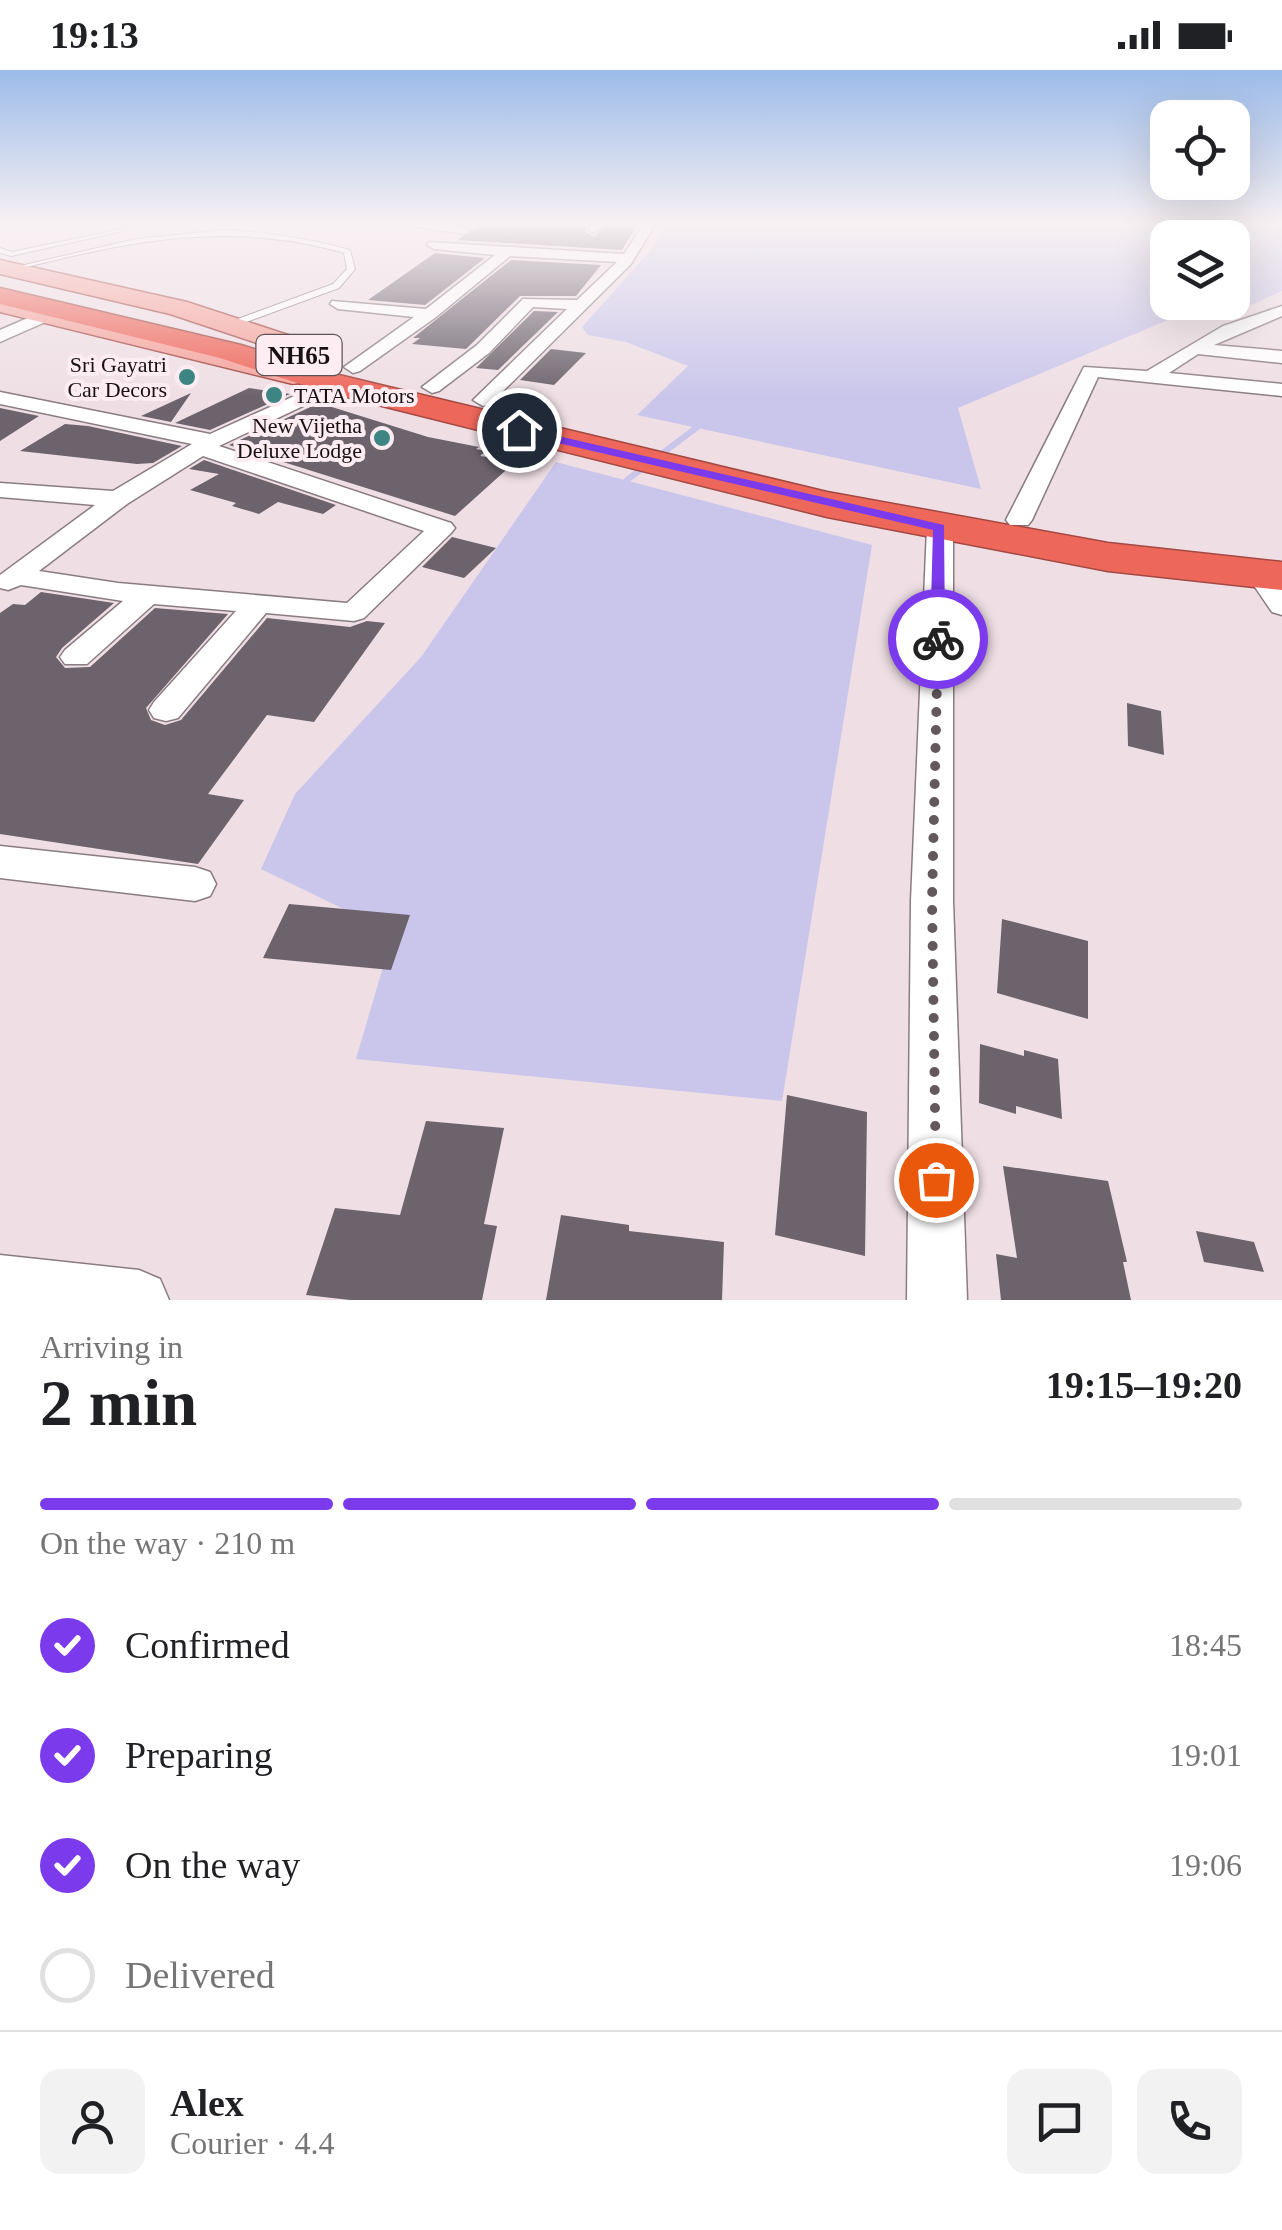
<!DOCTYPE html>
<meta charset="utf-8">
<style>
:root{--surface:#fff;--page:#f2f2f2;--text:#202124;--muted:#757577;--line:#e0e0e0;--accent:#7c3aed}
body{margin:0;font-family:Georgia,serif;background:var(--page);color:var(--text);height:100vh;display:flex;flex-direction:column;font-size:38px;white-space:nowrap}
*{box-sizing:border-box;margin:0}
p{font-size:32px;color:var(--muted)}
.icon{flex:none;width:55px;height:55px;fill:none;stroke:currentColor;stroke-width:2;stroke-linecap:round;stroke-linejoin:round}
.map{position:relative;height:1230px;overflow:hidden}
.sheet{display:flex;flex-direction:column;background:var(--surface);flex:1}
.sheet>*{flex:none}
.buttons{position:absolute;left:1150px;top:30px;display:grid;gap:20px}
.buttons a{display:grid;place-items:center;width:100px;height:100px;border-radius:20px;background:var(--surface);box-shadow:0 10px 40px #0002;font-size:50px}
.pin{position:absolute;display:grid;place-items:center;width:85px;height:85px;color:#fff;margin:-42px;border:5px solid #fff;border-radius:50%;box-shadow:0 2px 10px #0007}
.courier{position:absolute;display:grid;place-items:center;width:100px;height:100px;margin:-50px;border:8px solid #7c3aed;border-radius:50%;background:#fff;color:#222;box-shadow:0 2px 12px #0007}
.summary em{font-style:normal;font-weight:600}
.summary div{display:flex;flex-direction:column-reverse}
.summary{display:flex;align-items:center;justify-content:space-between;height:170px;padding:0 40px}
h1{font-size:65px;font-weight:600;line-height:75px}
.bar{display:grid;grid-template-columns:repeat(4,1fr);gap:15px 10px;align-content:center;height:120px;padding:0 40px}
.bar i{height:12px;border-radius:8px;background:var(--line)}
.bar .current{background:var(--accent)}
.bar p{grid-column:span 4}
.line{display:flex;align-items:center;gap:25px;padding:0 40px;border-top:2px solid var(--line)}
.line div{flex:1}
.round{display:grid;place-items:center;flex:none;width:105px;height:105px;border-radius:20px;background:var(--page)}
ol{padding:0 40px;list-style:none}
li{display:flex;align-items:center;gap:30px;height:110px}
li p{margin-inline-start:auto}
li .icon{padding:10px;border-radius:50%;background:var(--accent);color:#fff;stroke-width:4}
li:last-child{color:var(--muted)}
li i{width:55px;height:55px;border:5px solid var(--line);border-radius:50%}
.status{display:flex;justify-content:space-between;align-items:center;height:70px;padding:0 50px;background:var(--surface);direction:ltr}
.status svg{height:28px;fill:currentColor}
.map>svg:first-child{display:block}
.water{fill:#cac6eb;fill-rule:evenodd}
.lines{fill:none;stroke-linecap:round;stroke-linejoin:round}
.stream{stroke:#cac6eb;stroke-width:6}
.building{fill:#6c636d}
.lane-casing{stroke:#8a7c81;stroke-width:2}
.street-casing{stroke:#8a7c81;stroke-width:3}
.primary-casing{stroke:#a34942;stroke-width:3}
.highway-casing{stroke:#a34942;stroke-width:3}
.lane{fill:#fff;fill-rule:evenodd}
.street{fill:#fff;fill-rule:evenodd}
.primary{fill:#f5a49d;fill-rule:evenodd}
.highway{fill:#ee675b;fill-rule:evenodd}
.route{fill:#7c3aed}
.done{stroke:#63595c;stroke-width:10;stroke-dasharray:0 18}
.poi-dot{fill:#3d8582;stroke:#fdecf2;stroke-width:4}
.labels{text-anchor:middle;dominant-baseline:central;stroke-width:8;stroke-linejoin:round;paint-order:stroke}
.far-poi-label{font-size:22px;fill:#171113;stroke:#fdecf2;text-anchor:end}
.shield{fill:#fdecf2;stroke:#5c5356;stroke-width:2.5}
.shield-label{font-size:25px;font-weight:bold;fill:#171113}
</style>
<div class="status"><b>19:13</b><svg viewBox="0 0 49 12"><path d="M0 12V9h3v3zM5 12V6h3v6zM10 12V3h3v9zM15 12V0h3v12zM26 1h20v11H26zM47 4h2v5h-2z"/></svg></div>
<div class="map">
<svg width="1282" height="1230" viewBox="0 0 1282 1230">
<rect width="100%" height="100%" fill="#efdfe5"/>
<path class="water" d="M 665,155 L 1282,155 L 1282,221 L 1251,235 L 1199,237 L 958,338 L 981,419 L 637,345 L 688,296 L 626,272 L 588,265 L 582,257 L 650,181 ZM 1168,168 L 1232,168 L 1232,232 L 1168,232 Z
M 556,392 L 872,475 L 782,1031 L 356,989 L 393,863 L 261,799 L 295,724 L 421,587 Z"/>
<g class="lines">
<path class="stream" d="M 627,410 L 704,352"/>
</g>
<path class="building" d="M 483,155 L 586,156 L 586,162 L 594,167 L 606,156 L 636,157 L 622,180 L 457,170 Z
M 435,183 L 485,188 L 425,235 L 368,230 Z
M 511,190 L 601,195 L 576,226 L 520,226 L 466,279 L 412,274 L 420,268 L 413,268 Z
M 534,241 L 558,242 L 498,300 L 476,298 Z
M 551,279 L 586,283 L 554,315 L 520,310 Z
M 249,318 L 290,324 L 210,360 L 175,353 Z
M 191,323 L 171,352 L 141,346 Z
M 319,333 L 428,367 L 479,377 L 476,379 L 486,381 L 480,386 L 516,391 L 455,446 L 229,375 Z
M 0,338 L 39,346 L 0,371 Z
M 65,354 L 88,356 L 182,376 L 153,393 L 137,394 L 20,381 Z
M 204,390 L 336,435 L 323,444 L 278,432 L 259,444 L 232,436 L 236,433 L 190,420 L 219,404 L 189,399 Z
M 452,467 L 496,478 L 464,508 L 422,497 Z
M 41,522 L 114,533 L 62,578 L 56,587 L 65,598 L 90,597 L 155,538 L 228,544 L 146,638 L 151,650 L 165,655 L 181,650 L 267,548 L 350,557 L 367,551 L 385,553 L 314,652 L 267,645 L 208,724 L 244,730 L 198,794 L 0,764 L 0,543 L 13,534 L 25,535 Z
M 1127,633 L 1161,641 L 1164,685 L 1128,676 Z
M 289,834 L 410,845 L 391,900 L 263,888 Z
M 1002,849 L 1088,871 L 1088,949 L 997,923 Z
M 980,974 L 1024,986 L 1024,980 L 1058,989 L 1062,1049 L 1016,1036 L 1016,1044 L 979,1033 Z
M 787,1025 L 867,1042 L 865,1186 L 775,1165 Z
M 426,1051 L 504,1058 L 484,1154 L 497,1156 L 482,1230 L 350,1230 L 306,1225 L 335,1138 L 400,1145 Z
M 1003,1096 L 1108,1111 L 1127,1192 L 1123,1192 L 1131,1230 L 1001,1230 L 996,1184 L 1017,1188 Z
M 561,1145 L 629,1155 L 629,1161 L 724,1172 L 722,1230 L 546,1230 Z
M 1196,1161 L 1254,1172 L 1264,1202 L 1204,1192 Z"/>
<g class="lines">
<defs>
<path id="lane" d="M 123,155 L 137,158 L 11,186 L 0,183 L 0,178 L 12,182 L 126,158 Z
M 222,160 C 267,162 307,168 350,180 L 355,199 L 339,218 L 230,258 L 225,255 L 227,253 L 333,214 L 347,199 L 344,183 C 228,149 125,172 11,201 L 7,199 L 136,169 Z"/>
<path id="street" d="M 404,155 L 452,155 L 471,160 L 465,164 Z
M 590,155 L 603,155 L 594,163 L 588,159 Z
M 643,155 L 655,155 L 631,194 L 490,334 L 483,336 L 473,330 L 567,239 L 533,237 L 489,283 L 439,321 L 432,323 L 422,317 L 477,275 L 523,229 L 577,230 L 617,192 L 510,186 L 436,247 L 360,301 L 353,303 L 344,297 L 414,247 L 338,239 L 330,234 L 332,231 L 426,239 L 495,185 L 434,179 L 427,175 L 429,172 L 624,184 Z
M 1282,236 L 1282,246 L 1214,275 L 1282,281 L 1282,293 L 1198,284 L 1169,303 L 1282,314 L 1282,326 L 1098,307 L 1032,450 L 1028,455 L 1010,455 L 1006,450 L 1084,297 L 1147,301 L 1223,256 Z
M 44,241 L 52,246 L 50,250 L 0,272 L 0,260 Z
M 334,308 L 344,314 L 341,318 L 219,376 L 451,453 L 455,458 L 451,463 L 364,548 L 354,551 L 266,543 L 178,648 L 166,651 L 154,648 L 149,640 L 154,632 L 236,541 L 154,534 L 87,594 L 65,594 L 60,587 L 65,580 L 123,531 L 21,515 L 8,520 L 0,518 L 0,505 L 95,435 L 0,427 L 0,413 L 113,421 L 192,374 L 0,334 L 0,322 L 210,364 ZM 203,386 L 424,461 L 347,533 L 118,513 L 39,501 L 127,434 Z
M 940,450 L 953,458 L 953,831 L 967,1230 L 907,1230 L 911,831 L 927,458 Z
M 1260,496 L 1270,498 L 1282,515 L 1282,545 L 1272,542 L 1246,504 Z
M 0,776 L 195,797 L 210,802 L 216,814 L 210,826 L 195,831 L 0,808 Z
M 0,1185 L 139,1200 L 160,1209 L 169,1230 L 0,1230 Z"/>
<path id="primary" d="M 0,190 L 187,232 L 288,265 L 292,271 L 288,277 L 278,280 L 170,244 L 0,204 Z
M 0,226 L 304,298 L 308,305 L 304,312 L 293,314 L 0,242 Z"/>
<path id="highway" d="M 0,218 L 241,275 L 339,305 L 827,422 L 1108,473 L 1282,492 L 1282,520 L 1108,501 L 827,447 L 322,321 L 220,288 L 0,234 Z"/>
</defs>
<use href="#lane" class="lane-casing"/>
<use href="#street" class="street-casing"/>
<use href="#primary" class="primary-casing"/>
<use href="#highway" class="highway-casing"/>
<use href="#lane" class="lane"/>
<use href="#street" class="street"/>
<use href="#primary" class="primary"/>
<use href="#highway" class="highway"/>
</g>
<linearGradient id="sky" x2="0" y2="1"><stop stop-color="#9cbbe9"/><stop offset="0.47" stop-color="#f8f1f3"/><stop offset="1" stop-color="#f8f1f3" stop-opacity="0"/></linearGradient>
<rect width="1282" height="327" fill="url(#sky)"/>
<path class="route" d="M 519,357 L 944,455 L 945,569 L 938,574 L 930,569 L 933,460 L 515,363 Z"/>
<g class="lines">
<path class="done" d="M 936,1110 L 932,831 L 938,569"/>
</g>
<g class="poi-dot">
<circle cx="187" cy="307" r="10"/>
<circle cx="274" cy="325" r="10"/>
<circle cx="382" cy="368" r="10"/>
</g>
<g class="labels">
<g class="far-poi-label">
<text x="167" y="294">Sri Gayatri<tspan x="167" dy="25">Car Decors</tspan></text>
<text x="294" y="325" text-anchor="start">TATA Motors</text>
<text x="362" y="355">New Vijetha<tspan x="362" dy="25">Deluxe Lodge</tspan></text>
</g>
<rect class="shield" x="256.5" y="265" width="85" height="40" rx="8"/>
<g class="shield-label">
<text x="299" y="285">NH65</text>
</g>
</g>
</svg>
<div class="buttons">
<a><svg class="icon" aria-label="locate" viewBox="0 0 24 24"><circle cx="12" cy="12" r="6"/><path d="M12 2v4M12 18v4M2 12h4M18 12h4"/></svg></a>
<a><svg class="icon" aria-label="layers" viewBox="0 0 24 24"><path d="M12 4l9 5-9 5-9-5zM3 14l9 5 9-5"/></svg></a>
</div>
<div class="pin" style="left:936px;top:1110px;background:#ea580c"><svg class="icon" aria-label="bag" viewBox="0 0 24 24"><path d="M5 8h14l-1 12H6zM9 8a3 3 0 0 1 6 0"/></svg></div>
<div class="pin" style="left:519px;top:360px;background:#1f2937"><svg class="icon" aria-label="home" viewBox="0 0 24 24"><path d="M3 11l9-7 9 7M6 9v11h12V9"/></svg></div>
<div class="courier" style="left:938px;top:569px"><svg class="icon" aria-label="bike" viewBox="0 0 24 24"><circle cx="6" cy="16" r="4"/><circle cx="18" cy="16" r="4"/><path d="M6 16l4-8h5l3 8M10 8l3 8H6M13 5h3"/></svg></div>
</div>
<section class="sheet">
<div class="summary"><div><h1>2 min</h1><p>Arriving in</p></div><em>19:15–19:20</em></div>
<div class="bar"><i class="current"></i><i class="current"></i><i class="current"></i><i></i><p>On the way · 210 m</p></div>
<ol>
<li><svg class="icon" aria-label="check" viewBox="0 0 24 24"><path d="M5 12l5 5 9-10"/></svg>Confirmed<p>18:45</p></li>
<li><svg class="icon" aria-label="check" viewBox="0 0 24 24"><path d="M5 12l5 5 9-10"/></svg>Preparing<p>19:01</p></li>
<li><svg class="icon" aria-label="check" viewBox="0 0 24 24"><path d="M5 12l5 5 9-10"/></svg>On the way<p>19:06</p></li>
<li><i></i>Delivered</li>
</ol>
<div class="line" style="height:180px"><a class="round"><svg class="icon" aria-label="person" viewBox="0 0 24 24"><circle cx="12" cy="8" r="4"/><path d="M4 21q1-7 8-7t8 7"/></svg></a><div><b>Alex</b><p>Courier · 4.4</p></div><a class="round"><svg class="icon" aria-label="chat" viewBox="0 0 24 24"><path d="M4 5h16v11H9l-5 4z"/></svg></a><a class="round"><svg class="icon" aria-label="phone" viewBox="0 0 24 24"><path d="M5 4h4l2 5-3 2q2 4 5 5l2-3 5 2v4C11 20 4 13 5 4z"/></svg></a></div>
</section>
